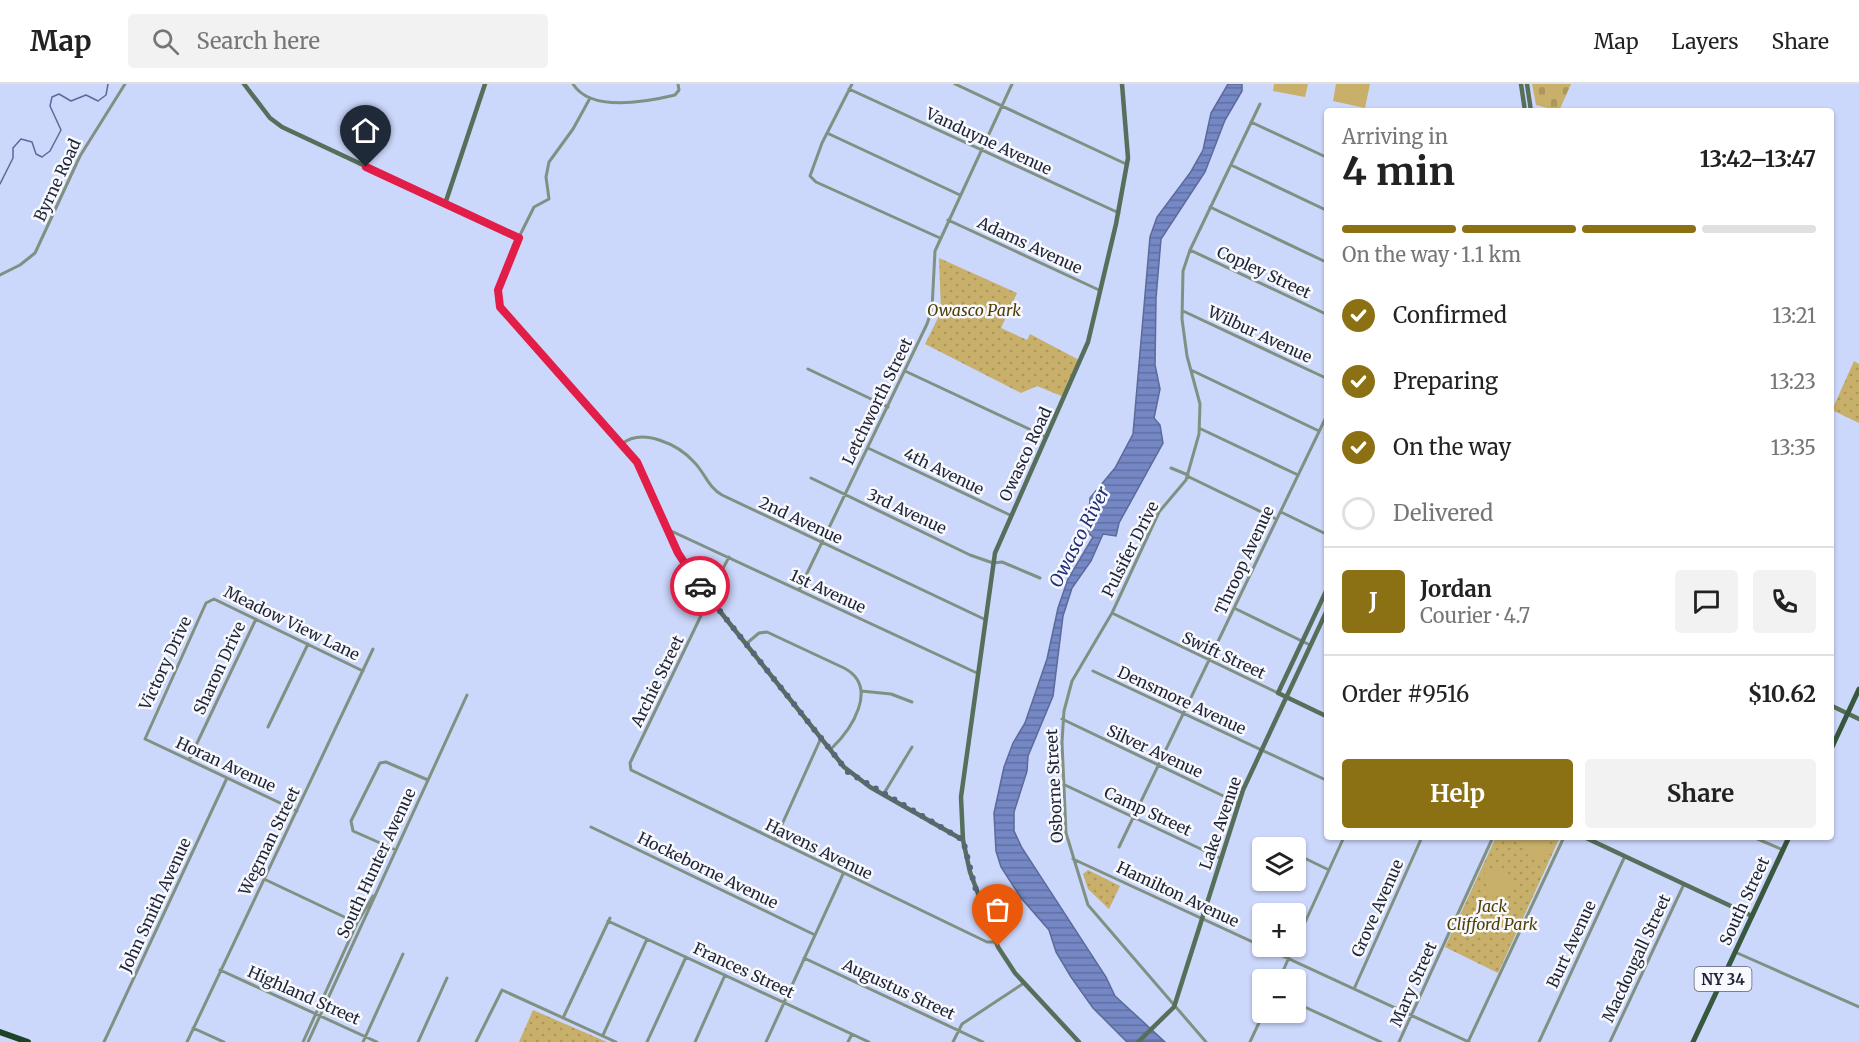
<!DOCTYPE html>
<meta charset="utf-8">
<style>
:root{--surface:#fff;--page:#f2f2f2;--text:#222;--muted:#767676;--line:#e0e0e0;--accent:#8c7114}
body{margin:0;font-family:Merriweather,serif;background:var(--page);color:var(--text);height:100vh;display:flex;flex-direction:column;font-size:22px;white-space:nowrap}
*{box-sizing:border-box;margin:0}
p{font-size:20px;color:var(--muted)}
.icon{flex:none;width:33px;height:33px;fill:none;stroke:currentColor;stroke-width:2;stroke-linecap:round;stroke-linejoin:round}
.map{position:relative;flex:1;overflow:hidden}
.panel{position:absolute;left:1324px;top:24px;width:510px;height:732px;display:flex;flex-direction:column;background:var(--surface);border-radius:6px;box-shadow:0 2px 4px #0004}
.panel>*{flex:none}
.fabs{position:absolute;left:1252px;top:753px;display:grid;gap:12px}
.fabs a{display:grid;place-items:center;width:54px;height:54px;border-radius:6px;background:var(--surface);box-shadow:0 2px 4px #0004;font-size:30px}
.pin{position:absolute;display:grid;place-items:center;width:51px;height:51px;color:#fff;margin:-62px -26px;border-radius:50% 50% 50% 0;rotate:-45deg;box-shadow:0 0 6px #0007}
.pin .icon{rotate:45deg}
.courier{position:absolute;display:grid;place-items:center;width:60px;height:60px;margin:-30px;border:4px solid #e11d48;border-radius:50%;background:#fff;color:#222;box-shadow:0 2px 8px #0007}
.overview em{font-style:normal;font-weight:700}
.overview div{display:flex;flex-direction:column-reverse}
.overview{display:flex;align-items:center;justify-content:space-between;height:102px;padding:0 18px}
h1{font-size:39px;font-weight:700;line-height:45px}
.bar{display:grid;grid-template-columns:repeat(4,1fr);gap:9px 6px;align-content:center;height:72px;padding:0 18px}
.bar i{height:8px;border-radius:4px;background:var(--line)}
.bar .selected{background:var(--accent)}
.bar p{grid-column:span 4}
.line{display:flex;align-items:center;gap:15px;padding:0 18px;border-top:2px solid var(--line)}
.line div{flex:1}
.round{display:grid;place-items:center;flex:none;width:63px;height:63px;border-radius:6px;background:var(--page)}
ol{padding:0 18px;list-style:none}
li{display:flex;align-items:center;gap:18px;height:66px}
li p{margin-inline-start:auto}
li .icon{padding:6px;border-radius:50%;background:var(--accent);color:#fff;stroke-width:4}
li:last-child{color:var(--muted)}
li i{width:33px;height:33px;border:3px solid var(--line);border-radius:50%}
.cta{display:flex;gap:12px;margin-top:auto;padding:12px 18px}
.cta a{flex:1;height:69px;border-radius:6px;background:var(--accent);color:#fff;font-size:24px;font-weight:700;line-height:69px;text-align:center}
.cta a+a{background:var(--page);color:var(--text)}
header{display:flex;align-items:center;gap:36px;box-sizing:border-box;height:84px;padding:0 30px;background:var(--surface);border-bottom:2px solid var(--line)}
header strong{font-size:28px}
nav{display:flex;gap:33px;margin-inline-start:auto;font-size:21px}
.search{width:420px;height:54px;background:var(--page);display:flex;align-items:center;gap:15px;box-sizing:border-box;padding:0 21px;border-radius:6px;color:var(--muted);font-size:22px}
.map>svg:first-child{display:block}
.cemetery{fill:url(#cemetery-stones)}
.park{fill:url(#park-dots)}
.pitch{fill:#c8af6a}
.water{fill:url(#water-rules);stroke:#5b6a9a;stroke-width:1.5}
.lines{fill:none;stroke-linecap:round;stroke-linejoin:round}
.stream{stroke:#5b6a9a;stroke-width:1.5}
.street{stroke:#809183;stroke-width:3}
.secondary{stroke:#566f5b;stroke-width:4.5}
.primary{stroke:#37573f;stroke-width:5}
.highway{stroke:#1c4227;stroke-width:6}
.done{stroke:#5b637a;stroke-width:6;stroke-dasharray:0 10.8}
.route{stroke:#e11d48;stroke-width:8}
.labels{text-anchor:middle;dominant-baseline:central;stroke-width:5;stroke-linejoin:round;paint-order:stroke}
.shield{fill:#f7f9fe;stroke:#606471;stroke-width:1.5}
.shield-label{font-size:15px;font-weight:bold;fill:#1f2435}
.street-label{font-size:16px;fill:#1f2435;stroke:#f7f9fe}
.park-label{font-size:16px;font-style:italic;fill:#514003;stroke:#f7f9fe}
.water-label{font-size:18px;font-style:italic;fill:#212d77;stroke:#f7f9fe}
</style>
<header>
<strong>Map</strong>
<div class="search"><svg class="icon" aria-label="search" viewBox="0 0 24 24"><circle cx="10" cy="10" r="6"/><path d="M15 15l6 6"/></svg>Search here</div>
<nav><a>Map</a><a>Layers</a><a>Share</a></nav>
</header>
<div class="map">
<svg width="1859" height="958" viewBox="0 0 1859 958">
<defs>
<pattern id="cemetery-stones" width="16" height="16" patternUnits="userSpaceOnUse" patternTransform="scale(1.5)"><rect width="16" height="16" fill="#c8af6a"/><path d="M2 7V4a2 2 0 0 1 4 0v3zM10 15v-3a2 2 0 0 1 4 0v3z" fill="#ab965c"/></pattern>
<pattern id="park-dots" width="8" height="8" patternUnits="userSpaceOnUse" patternTransform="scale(1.5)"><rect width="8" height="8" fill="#c8af6a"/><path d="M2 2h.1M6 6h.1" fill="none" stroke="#ab965c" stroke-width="1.8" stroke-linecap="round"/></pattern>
<pattern id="water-rules" width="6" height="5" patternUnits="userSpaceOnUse" patternTransform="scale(1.5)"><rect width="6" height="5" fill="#7588c5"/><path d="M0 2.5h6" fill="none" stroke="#5f6fa1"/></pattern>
</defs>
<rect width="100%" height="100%" fill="#cbd7fb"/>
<path class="cemetery" d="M 1532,0 L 1571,0 L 1559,27 L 1536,21 Z"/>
<path class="park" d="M 939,174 L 1017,209 L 1001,244 L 1027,256 L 1030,250 L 1081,277 L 1064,313 L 1037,302 L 1021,309 L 925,260 L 941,228 Z
M 1854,277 L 1859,280 L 1859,339 L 1832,326 Z
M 1496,753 L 1560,753 L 1498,889 L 1445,863 Z
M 1088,786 L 1120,802 L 1109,825 L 1088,805 L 1083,790 Z
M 533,926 L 607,958 L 519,958 Z"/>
<path class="pitch" d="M 1274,0 L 1308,0 L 1305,13 L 1273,7 Z
M 1336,0 L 1370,0 L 1365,24 L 1333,17 Z
M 1524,753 L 1552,755 L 1541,777 L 1525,769 L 1522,761 Z
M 1491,785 L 1504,787 L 1513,793 L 1513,811 L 1494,813 L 1488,811 L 1484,787 Z"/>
<path class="water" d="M 1228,0 L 1242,0 L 1242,7 L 1225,36 L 1205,88 L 1161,155 L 1156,214 L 1155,281 L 1160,305 L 1154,334 L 1160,341 L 1163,359 L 1119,439 L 1116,452 L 1103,450 L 1091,477 L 1072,504 L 1063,532 L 1053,612 L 1028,672 L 1027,687 L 1014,728 L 1014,747 L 1022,764 L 1106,893 L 1115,912 L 1165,958 L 1127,958 L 1093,924 L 1071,893 L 1056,868 L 1049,846 L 1021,814 L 1001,783 L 996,767 L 994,729 L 1004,683 L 1013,659 L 1025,639 L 1047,575 L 1058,524 L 1068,495 L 1093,453 L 1088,449 L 1090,414 L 1115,384 L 1133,350 L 1150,153 L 1157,133 L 1190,89 L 1203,66 L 1211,29 Z"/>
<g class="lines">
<path class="stream" d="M 0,100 L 13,74 L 13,64 L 21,55 L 32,58 L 36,70 L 42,73 L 50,67 L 61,46 L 50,22 L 52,13 L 59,10 L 71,17 L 86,11 L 98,17 L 106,11 L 108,0"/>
<path class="street" d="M 573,0 C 591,29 646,18 675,11 L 679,6 L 678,0
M 852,0 L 822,59 L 810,92 L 816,98 L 940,154
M 955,0 L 1126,80
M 849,5 L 1119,129
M 1251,38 L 1328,74
M 827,49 L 960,111
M 1231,81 L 1328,127
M 1210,123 L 1328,179
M 948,136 L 1099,206
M 519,153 L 534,123 L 549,115 L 546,93 L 549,78 L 573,45 L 589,16
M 1190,166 L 1328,231
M 0,191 L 20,181 L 35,169 L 80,72 L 125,0
M 1183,227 L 1328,295
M 808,285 L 888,323
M 1191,286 L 1319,347
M 905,287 L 1046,353
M 1201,345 L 1298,391
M 622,360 C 642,343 679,361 694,378 C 705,389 708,403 722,411 L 984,535
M 868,364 L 1010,431
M 1171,384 L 1188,391
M 1187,392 L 1276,435
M 811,394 L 970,471 L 993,479 L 1002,478 L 1040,494
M 1281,428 L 1328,451
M 669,446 L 977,589
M 799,506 L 927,240 L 932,225 L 935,167 L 1012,0
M 708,513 L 729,473
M 709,515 L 630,679 L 631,686 L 987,858 L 996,858
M 1234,524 L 1310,561
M 1112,529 L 1278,609
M 746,560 L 759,549 L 767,548 L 844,584 C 880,603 851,646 831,665
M 1093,587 L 1328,697
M 861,607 L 891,610 L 912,618
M 1062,635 L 1238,719
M 268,643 L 308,560
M 189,676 L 256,535
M 1065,701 L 1220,774
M 883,711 L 912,663
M 297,727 L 145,655 L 206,519 L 214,515 L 363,587
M 591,743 L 815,851
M 1753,753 L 1783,766
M 775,756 L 821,654
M 1119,763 L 1328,329
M 396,766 L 353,747 L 351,737 L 380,679 L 386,678 L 428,696
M 1296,770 L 1329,786
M 1073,775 L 1469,958
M 264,795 L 357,839
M 608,837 L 869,958
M 1296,858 L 1344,753
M 1735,868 L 1859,923
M 804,874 L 983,958
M 220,886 L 377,958
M 1279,896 L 1294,862
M 1354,905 L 1422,753
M 1296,919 L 1381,958
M 563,934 L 610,834
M 193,944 L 224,958
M 603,951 L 647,855
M 104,958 L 227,694
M 187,958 L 373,565
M 303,958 L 357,839 L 373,812
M 308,958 L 467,611
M 363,958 L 403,870
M 418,958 L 447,894
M 476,958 L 502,906 L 616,958
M 647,958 L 686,873
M 695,958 L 725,891
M 766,958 L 843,790
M 848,958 L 852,950
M 953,958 L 962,940 L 1024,899
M 1206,958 L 1088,821 L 1066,749 L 1062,658 L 1064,627 L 1072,597 L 1112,529 L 1159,428 L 1186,396 L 1199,350 L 1200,320 L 1187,272 L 1182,235 L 1183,187 L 1190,166 L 1260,20
M 1250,958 L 1264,928
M 1399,958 L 1493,753
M 1468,958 L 1564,753
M 1539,958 L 1625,772
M 1610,958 L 1684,800"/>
<path class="secondary" d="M 244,0 L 270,34 L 282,43 L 519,154 L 498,206 L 500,223 L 637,378 L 678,469 L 695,496 L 844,683 L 870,703 L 963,756
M 1521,0 L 1525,27
M 1527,0 L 1531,27
M 445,120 L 485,0
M 1328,503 L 1278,609 L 1328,633
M 1832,622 L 1859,635
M 1584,753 L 1752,832
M 1079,958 L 1015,889 L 998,863 L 970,788 L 963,756 L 961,713 L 995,469 L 1088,258 L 1116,140 L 1128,74 L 1122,0
M 1138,958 L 1174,923 L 1243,706 L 1328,524"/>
<path class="primary" d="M 1832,663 L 1859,605
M 1693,958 L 1789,753"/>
<path class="highway" d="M 0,948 L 28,958"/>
</g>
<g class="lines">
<path class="done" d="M 700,502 L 848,688 L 963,756 L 975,803 L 998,862"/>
<path class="route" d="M 366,83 L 519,154 L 498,206 L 500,223 L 637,378 L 678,469 L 700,502"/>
</g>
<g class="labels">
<rect class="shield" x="1694.5" y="883" width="57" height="24" rx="4.5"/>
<g class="shield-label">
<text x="1723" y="895">NY 34</text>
</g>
<g class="street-label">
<text transform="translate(989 57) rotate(25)">Vanduyne Avenue</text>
<text transform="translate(57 96) rotate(-65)">Byrne Road</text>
<text transform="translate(1030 161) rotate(25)">Adams Avenue</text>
<text transform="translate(1264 188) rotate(25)">Copley Street</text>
<text transform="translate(1260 250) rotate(25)">Wilbur Avenue</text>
<text transform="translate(877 317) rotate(-64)">Letchworth Street</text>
<text transform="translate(1025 370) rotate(-65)">Owasco Road</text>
<text transform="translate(944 387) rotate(26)">4th Avenue</text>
<text transform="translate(907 427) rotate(25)">3rd Avenue</text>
<text transform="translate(801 436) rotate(25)">2nd Avenue</text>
<text transform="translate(1130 465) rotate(-63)">Pulsifer Drive</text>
<text transform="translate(1244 476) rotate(-65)">Throop Avenue</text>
<text transform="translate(828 507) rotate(25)">1st Avenue</text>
<text transform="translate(292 539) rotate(26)">Meadow View Lane</text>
<text transform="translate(1224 571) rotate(25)">Swift Street</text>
<text transform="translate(165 579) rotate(-65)">Victory Drive</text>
<text transform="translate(219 584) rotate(-65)">Sharon Drive</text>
<text transform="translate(657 597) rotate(-64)">Archie Street</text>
<text transform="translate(1182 616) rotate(25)">Densmore Avenue</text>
<text transform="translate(1155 667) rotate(25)">Silver Avenue</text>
<text transform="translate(226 680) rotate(25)">Horan Avenue</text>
<text transform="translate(1054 702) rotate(-93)">Osborne Street</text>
<text transform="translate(1148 727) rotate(25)">Camp Street</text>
<text transform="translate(1220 739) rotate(-71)">Lake Avenue</text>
<text transform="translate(269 757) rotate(-64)">Wegman Street</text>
<text transform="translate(819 765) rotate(26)">Havens Avenue</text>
<text transform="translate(376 779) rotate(-65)">South Hunter Avenue</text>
<text transform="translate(708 786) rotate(26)">Hockeborne Avenue</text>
<text transform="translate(1178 810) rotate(25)">Hamilton Avenue</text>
<text transform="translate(1744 817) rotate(-65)">South Street</text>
<text transform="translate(155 821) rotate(-65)">John Smith Avenue</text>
<text transform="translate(1377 824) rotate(-66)">Grove Avenue</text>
<text transform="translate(1571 860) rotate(-65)">Burt Avenue</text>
<text transform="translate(1636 874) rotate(-65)">Macdougall Street</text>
<text transform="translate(744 886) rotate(25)">Frances Street</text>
<text transform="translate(1413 900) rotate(-66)">Mary Street</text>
<text transform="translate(899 905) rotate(25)">Augustus Street</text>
<text transform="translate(304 911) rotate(24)">Highland Street</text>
</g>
<g class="park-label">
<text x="974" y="226">Owasco Park</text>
<text x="1492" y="822">Jack<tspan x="1492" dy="18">Clifford Park</tspan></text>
</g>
<g class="water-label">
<text transform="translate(1079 453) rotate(-63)">Owasco River</text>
</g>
</g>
</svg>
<div class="fabs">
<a><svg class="icon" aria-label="layers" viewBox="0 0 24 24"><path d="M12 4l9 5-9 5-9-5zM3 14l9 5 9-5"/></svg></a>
<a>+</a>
<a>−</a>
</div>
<div class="pin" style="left:998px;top:862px;background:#ea580c"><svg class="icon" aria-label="bag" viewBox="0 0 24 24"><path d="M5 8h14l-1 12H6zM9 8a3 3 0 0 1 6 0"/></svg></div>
<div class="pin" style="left:366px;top:83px;background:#1f2937"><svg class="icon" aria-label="home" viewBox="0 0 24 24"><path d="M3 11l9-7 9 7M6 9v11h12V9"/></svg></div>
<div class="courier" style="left:700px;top:502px"><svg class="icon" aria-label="car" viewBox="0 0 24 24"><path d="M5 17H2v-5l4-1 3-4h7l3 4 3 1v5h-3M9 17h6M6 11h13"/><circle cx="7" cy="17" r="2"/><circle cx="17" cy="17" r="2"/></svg></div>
<section class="panel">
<div class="overview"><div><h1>4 min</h1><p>Arriving in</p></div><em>13:42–13:47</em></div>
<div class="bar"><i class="selected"></i><i class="selected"></i><i class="selected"></i><i></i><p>On the way · 1.1 km</p></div>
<ol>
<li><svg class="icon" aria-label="check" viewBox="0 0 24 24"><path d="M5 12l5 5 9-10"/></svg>Confirmed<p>13:21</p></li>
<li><svg class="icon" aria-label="check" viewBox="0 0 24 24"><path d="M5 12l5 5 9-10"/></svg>Preparing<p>13:23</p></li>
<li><svg class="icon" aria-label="check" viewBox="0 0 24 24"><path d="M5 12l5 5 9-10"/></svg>On the way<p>13:35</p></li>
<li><i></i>Delivered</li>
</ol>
<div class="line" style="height:108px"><b class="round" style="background:var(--accent);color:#fff">J</b><div><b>Jordan</b><p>Courier · 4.7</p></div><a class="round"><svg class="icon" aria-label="chat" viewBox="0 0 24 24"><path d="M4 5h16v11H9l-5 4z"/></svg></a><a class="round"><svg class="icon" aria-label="phone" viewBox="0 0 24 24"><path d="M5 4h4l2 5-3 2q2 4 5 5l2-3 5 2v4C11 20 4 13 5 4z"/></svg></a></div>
<div class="line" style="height:78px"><div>Order #9516</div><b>$10.62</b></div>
<div class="cta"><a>Help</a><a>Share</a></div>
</section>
</div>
